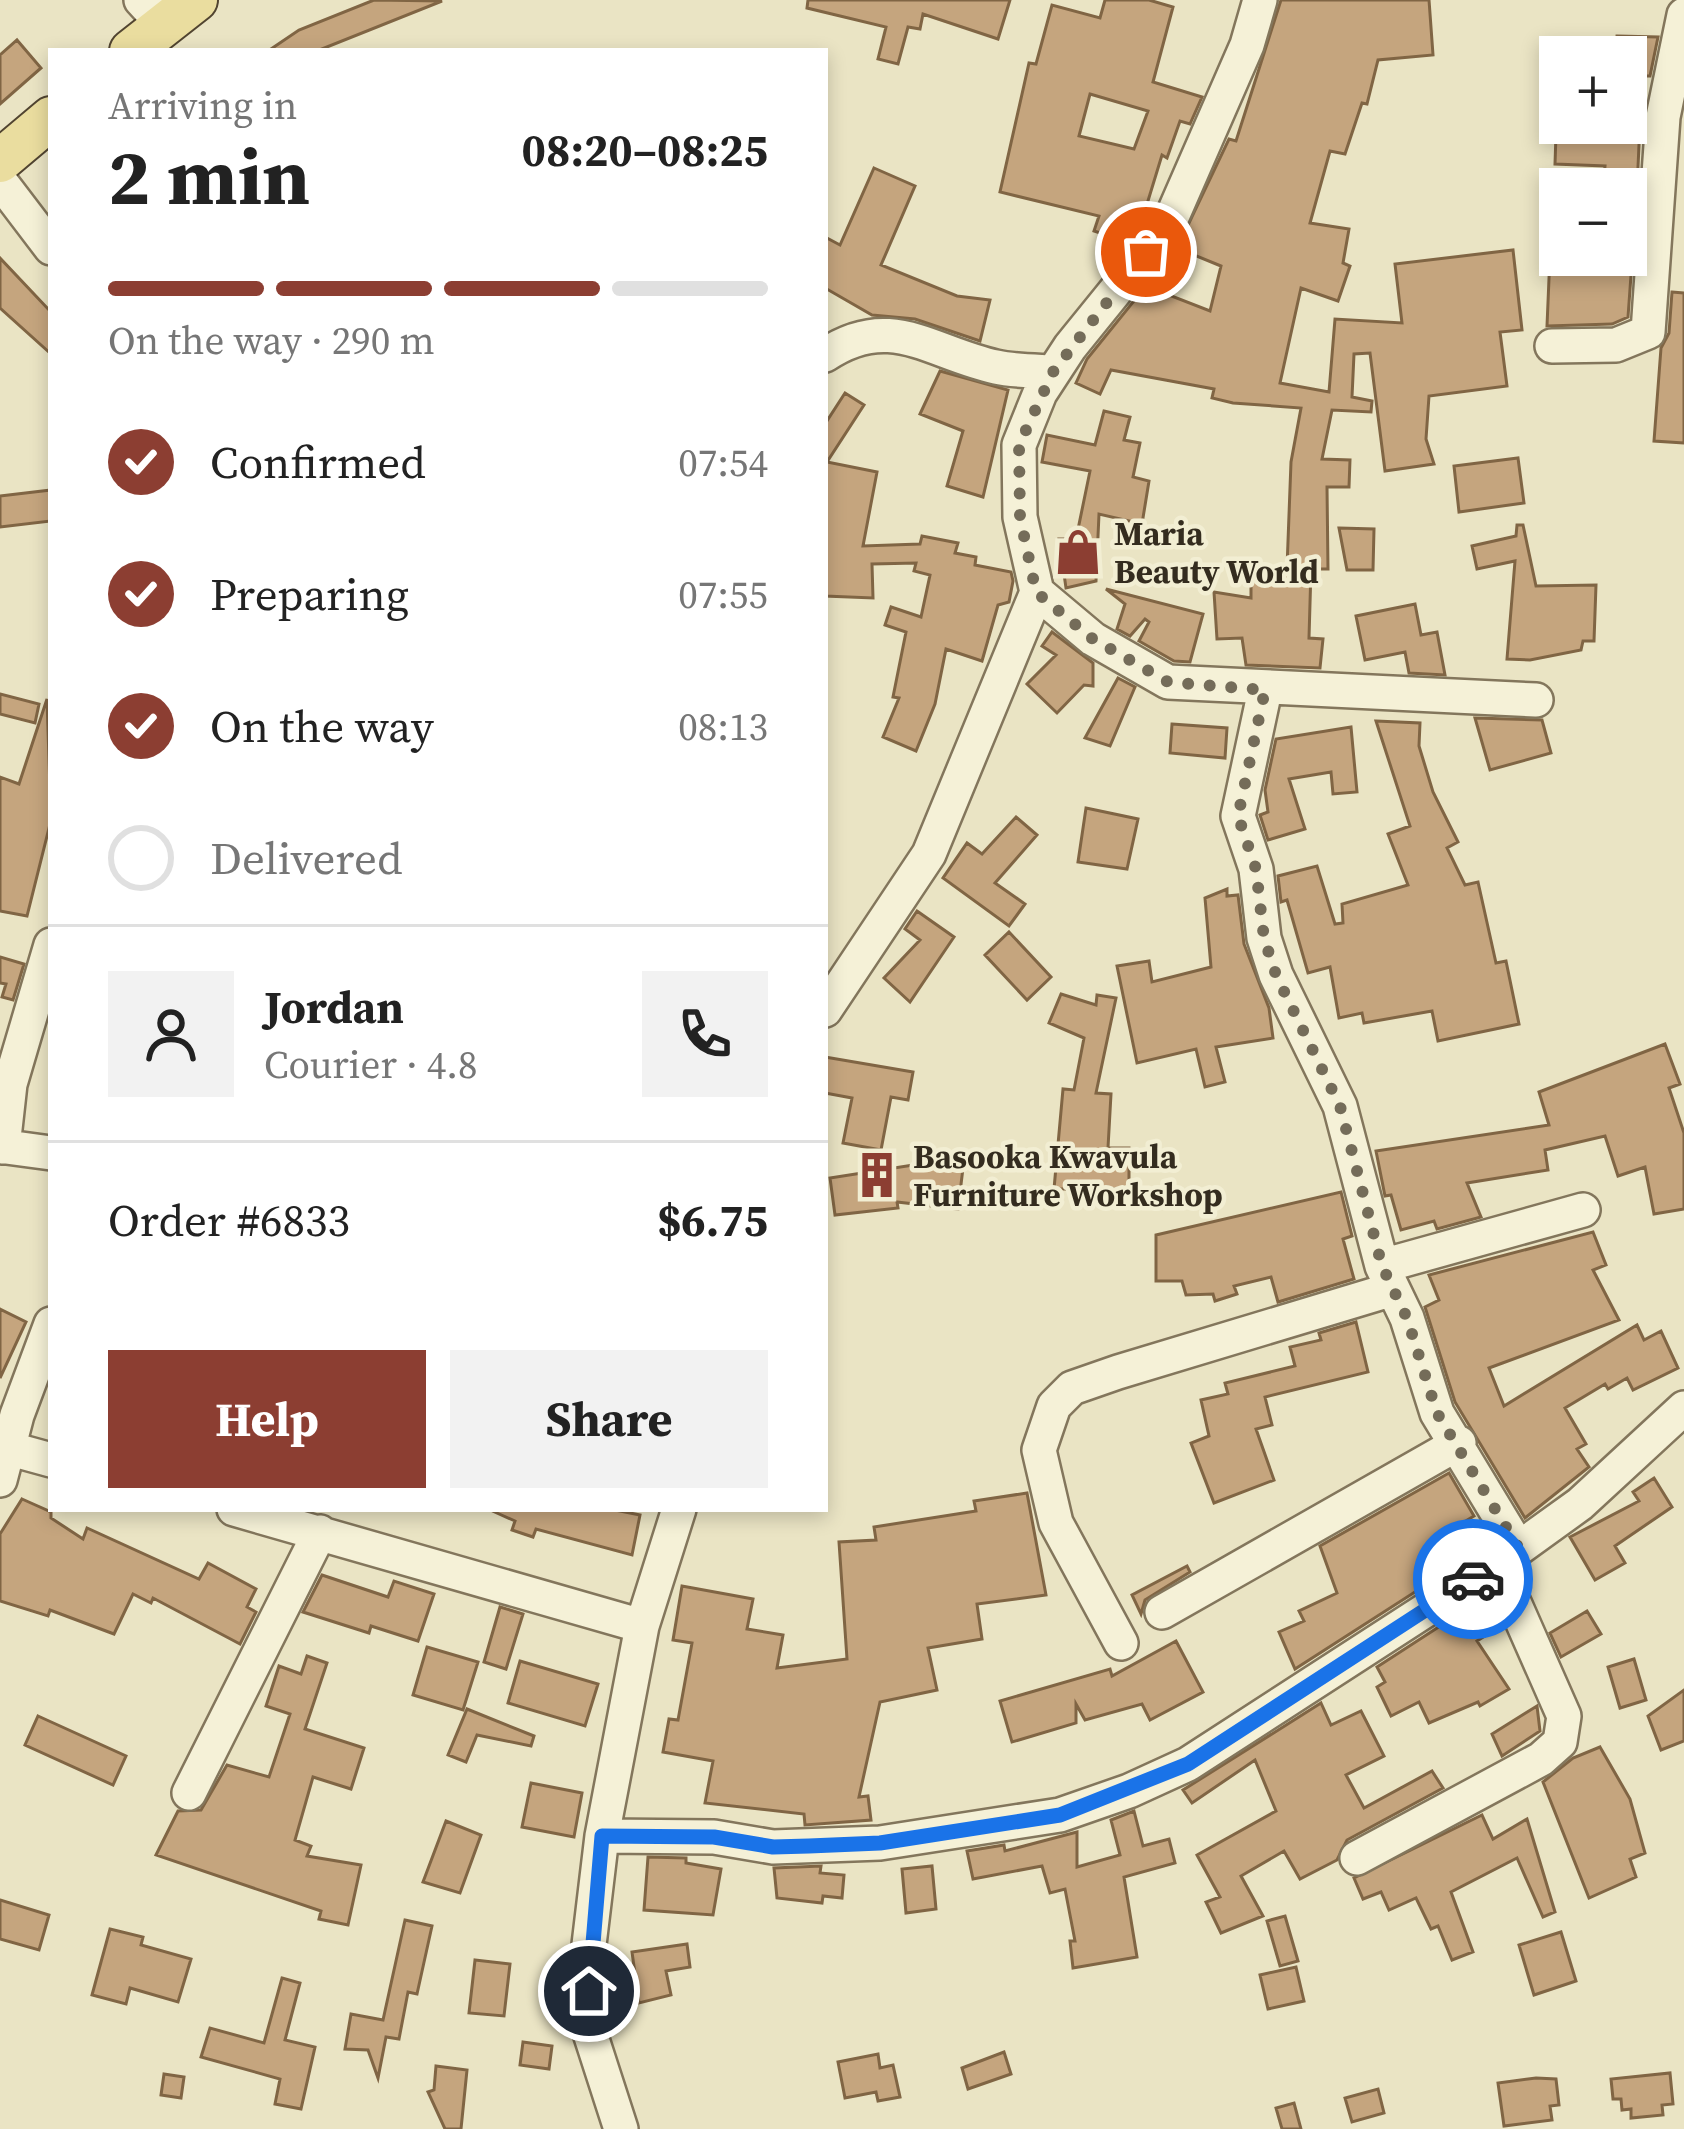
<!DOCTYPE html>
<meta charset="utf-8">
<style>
:root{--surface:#fff;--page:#f2f2f2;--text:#222;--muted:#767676;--line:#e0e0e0;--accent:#8c3e32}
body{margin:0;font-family:"Source Serif 4",serif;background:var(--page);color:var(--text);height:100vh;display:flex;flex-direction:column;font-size:45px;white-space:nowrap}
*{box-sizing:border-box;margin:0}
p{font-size:39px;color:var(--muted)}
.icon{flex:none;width:66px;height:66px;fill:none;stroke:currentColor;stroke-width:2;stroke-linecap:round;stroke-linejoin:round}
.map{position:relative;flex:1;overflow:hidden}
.drawer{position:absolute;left:48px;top:48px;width:780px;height:1464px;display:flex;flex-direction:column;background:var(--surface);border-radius:0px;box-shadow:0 6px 18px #0003}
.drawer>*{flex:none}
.controls{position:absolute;left:1539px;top:36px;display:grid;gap:24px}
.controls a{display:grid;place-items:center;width:108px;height:108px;border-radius:0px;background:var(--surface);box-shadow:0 6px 18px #0003;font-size:60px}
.pin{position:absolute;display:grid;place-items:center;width:102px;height:102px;color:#fff;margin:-51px;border:6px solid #fff;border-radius:50%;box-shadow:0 3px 12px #0007}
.courier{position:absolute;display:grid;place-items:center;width:120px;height:120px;margin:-60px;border:9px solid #1a73e8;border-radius:50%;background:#fff;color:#222;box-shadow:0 3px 15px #0007}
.headline em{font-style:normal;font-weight:700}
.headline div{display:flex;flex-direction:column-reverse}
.headline{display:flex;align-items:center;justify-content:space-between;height:204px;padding:0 60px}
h1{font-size:78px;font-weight:700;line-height:90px}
.bar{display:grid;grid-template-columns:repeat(4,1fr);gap:18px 12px;align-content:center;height:144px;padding:0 60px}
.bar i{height:15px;border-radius:9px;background:var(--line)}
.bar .selected{background:var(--accent)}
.bar p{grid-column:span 4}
.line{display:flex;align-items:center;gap:30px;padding:0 60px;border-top:3px solid var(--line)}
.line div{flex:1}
.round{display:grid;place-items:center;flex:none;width:126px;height:126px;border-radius:0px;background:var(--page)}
ol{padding:0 60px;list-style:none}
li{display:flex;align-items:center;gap:36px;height:132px}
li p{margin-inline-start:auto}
li .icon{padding:12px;border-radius:50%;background:var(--accent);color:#fff;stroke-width:4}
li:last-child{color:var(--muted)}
li i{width:66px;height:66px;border:6px solid var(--line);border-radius:50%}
.primary-button{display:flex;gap:24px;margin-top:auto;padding:24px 60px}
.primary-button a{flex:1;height:138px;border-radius:0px;background:var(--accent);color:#fff;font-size:48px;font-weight:700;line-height:138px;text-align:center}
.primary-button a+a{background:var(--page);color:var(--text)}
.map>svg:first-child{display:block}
.building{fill:#c5a57e;stroke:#806544;stroke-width:3;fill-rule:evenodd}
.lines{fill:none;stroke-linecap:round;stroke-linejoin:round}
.minor-casing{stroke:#83765c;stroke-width:38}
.major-casing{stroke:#514430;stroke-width:46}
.minor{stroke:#f5f1d7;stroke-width:33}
.major{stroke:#eadd9f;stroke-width:42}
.done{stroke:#746c59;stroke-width:12;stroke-dasharray:0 21.6}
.route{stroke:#1a73e8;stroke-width:15}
.labels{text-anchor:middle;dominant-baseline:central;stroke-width:9;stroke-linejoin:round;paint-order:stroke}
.poi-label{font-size:33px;font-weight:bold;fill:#342c1f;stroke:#f2eed3;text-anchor:start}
</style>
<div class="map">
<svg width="1684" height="2129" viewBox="0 0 1684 2129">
<rect width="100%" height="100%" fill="#eae4c4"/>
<path class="building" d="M 374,0 L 442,1 L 317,51 L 268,51 L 299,30 Z
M 808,0 L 1010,0 L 998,39 L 923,14 L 920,29 L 908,27 L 898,64 L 878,59 L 886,27 L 807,8 Z
M 1105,0 L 1149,0 L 1173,7 L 1153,82 L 1202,97 L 1190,124 L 1180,121 L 1167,158 L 1162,155 L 1140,227 L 1128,242 L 1094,231 L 1099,216 L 1000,192 L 1029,63 L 1036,64 L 1052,5 L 1100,18 ZM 1090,94 L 1148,111 L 1134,149 L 1079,136 Z
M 1281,0 L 1429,0 L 1433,55 L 1378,60 L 1367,104 L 1362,103 L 1345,154 L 1330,151 L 1310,223 L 1349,229 L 1343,263 L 1350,266 L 1338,301 L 1301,288 L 1280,383 L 1329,392 L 1335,319 L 1402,323 L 1395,264 L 1513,250 L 1522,330 L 1500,332 L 1507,386 L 1429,396 L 1426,439 L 1434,464 L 1385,471 L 1370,353 L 1354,354 L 1352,397 L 1372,401 L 1371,412 L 1332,410 L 1322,459 L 1350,460 L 1349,487 L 1327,487 L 1328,569 L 1311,569 L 1309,638 L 1323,639 L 1320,668 L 1246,665 L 1242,638 L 1217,639 L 1214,592 L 1251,598 L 1251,568 L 1287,568 L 1291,462 L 1301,408 L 1233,403 L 1212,398 L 1214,389 L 1111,370 L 1100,394 L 1076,383 L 1087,359 L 1146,286 L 1210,311 L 1221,266 L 1177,248 L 1229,139 L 1236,141 Z
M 1617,36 L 1658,37 L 1650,76 L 1626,76 L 1626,57 L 1616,57 Z
M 17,40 L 41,68 L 0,104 L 0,55 Z
M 1600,123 L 1640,123 L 1637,189 L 1603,189 L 1605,166 L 1555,164 L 1556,134 L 1600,136 Z
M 874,168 L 915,186 L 881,265 L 957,296 L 990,300 L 980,341 L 915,319 L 872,315 L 825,288 L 825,237 L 840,245 Z
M 1626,191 L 1637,192 L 1628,317 L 1612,324 L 1547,326 L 1550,255 L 1626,255 Z
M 0,258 L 51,312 L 51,354 L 0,308 Z
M 1672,292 L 1684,293 L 1684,443 L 1654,441 L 1661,348 L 1669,333 Z
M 940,371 L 1008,390 L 983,497 L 947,486 L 963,431 L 920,414 Z
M 845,393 L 864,405 L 827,462 L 877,472 L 863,546 L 920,544 L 922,536 L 958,543 L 955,553 L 976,557 L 975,565 L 1011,572 L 1013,581 L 1009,602 L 998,605 L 982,661 L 946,649 L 935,704 L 916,751 L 883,737 L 899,698 L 893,697 L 906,632 L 885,625 L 891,607 L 921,617 L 930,575 L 914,571 L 916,563 L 872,564 L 873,598 L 825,596 L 825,424 Z
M 1104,411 L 1130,417 L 1124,440 L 1140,443 L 1133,477 L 1149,481 L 1142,524 L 1099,514 L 1096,581 L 1066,588 L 1059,539 L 1076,539 L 1090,471 L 1042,462 L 1047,435 L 1095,445 Z
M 1518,458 L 1524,503 L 1459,512 L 1454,466 Z
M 51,490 L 51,521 L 0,527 L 0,496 Z
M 1517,525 L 1523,525 L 1536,586 L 1596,585 L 1594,641 L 1583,641 L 1581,650 L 1530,660 L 1507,659 L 1515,561 L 1477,569 L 1472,546 L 1516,536 Z
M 1339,528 L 1374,529 L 1373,570 L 1347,570 Z
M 1106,589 L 1203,614 L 1190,662 L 1174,661 L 1139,641 L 1149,622 L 1145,619 L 1130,636 L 1117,629 L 1125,604 Z
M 1415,604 L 1421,635 L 1437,632 L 1445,675 L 1409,673 L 1405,652 L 1365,660 L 1356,616 Z
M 1052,632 L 1093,663 L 1093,686 L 1084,685 L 1057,713 L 1027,684 L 1056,655 L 1042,646 Z
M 1118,678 L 1135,687 L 1110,746 L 1085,738 Z
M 0,694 L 39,704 L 35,723 L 0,714 Z
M 47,699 L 51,820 L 27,916 L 0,911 L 0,777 L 19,784 Z
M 1475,718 L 1542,720 L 1551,753 L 1490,770 Z
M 1376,721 L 1420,723 L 1419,746 L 1433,792 L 1458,842 L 1447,848 L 1465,885 L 1478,882 L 1496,963 L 1506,961 L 1519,1024 L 1438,1041 L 1432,1011 L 1364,1023 L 1362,1013 L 1339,1018 L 1330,967 L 1308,973 L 1287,900 L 1281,902 L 1278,876 L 1317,866 L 1335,924 L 1343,923 L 1342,904 L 1408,885 L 1388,834 L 1410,826 Z
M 1172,724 L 1227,728 L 1225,758 L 1170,753 Z
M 1351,727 L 1357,792 L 1333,794 L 1331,772 L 1289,779 L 1305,829 L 1268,840 L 1260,815 L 1268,812 L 1265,790 L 1276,739 Z
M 1086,808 L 1138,819 L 1127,869 L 1078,862 Z
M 1016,817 L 1037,835 L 995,883 L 1025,904 L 1009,926 L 943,878 L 967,843 L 982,854 Z
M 1227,889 L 1227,896 L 1238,895 L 1244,944 L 1269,1008 L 1273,1038 L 1216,1047 L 1225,1082 L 1205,1087 L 1196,1049 L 1137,1063 L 1117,966 L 1149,961 L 1152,982 L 1211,967 L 1205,898 Z
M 917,911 L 954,937 L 910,1002 L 884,978 L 920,940 L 905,929 Z
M 1009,932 L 1051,977 L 1027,1000 L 985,955 Z
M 0,957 L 24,964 L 13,1000 L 2,997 L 6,984 L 0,983 Z
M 1061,994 L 1096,1005 L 1097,995 L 1116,998 L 1096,1093 L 1111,1094 L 1108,1148 L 1129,1148 L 1129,1189 L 1054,1189 L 1063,1089 L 1074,1090 L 1084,1038 L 1049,1023 Z
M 1665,1044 L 1680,1084 L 1669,1088 L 1684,1133 L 1684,1209 L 1654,1214 L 1645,1167 L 1618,1176 L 1605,1136 L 1545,1150 L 1548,1170 L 1467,1183 L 1481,1217 L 1437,1229 L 1434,1221 L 1401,1230 L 1391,1195 L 1385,1196 L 1376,1151 L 1549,1125 L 1539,1092 Z
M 825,1057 L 913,1072 L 908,1100 L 891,1097 L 881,1150 L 843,1143 L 852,1098 L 825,1093 Z
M 926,1163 L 963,1168 L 958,1209 L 897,1202 L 898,1208 L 835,1215 L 830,1178 Z
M 1341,1192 L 1352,1236 L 1343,1239 L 1354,1279 L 1278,1302 L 1271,1277 L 1234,1286 L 1237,1294 L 1215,1301 L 1213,1294 L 1186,1295 L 1182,1281 L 1156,1281 L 1156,1235 Z
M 1593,1232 L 1606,1265 L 1593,1270 L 1619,1320 L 1489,1368 L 1504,1406 L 1637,1325 L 1644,1340 L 1661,1331 L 1678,1368 L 1633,1390 L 1627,1378 L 1608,1389 L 1605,1384 L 1565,1408 L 1586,1444 L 1577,1449 L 1589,1467 L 1525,1518 L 1455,1402 L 1425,1307 L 1439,1300 L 1429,1275 Z
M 0,1309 L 26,1322 L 0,1378 Z
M 1356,1322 L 1368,1372 L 1265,1397 L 1272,1425 L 1256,1429 L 1274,1480 L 1214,1503 L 1191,1443 L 1209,1436 L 1201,1400 L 1228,1394 L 1225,1383 L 1295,1366 L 1290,1347 L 1321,1340 L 1319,1333 Z
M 1449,1473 L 1474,1516 L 1427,1544 L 1443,1574 L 1295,1669 L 1279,1632 L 1304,1621 L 1299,1611 L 1337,1593 L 1320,1546 Z
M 1654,1478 L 1672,1507 L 1615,1546 L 1625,1563 L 1595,1580 L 1570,1537 L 1639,1501 L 1633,1492 Z
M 1027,1493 L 1046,1595 L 977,1604 L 982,1639 L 928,1648 L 937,1690 L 880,1702 L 859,1797 L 868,1796 L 871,1820 L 805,1825 L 804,1814 L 705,1803 L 713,1761 L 663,1752 L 669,1719 L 678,1720 L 692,1643 L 673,1640 L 682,1586 L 753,1599 L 747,1629 L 783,1635 L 777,1668 L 847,1659 L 839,1542 L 876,1540 L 874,1527 L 976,1511 L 974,1501 Z
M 22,1499 L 51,1512 L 51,1518 L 83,1539 L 87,1528 L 199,1579 L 208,1563 L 256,1589 L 247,1607 L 256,1612 L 240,1644 L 153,1598 L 151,1603 L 133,1594 L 114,1634 L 50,1610 L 48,1616 L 0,1601 L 0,1534 Z
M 488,1509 L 610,1509 L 640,1515 L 632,1555 L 536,1529 L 533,1537 L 512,1530 L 515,1521 Z
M 1187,1566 L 1190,1572 L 1145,1600 L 1141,1614 L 1132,1595 Z
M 322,1575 L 388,1597 L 394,1581 L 434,1594 L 418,1641 L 371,1626 L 369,1633 L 303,1612 Z
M 1488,1595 L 1501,1626 L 1477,1641 L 1509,1689 L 1480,1706 L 1478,1702 L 1429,1723 L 1419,1702 L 1391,1716 L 1377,1687 L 1385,1682 L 1377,1667 Z
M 500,1607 L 523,1614 L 506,1669 L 484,1662 Z
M 1587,1611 L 1601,1634 L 1561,1657 L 1550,1633 Z
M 1176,1641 L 1203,1692 L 1150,1720 L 1142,1704 L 1085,1720 L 1076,1704 L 1076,1723 L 1012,1742 L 1000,1701 L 1110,1669 L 1112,1676 Z
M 427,1647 L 478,1662 L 463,1710 L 413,1695 Z
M 307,1656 L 327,1663 L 305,1729 L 364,1748 L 351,1789 L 313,1777 L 295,1840 L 311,1846 L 307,1856 L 361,1865 L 348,1925 L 319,1919 L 321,1911 L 156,1855 L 178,1811 L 201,1810 L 227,1765 L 269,1777 L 290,1714 L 266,1706 L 279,1666 L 301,1674 Z
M 1634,1659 L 1646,1700 L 1620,1708 L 1608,1667 Z
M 520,1661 L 598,1684 L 585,1726 L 508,1703 Z
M 1684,1690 L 1684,1741 L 1661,1750 L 1648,1716 Z
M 1321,1703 L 1331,1725 L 1361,1711 L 1384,1756 L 1346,1775 L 1364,1808 L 1432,1771 L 1443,1788 L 1347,1840 L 1337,1860 L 1300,1879 L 1284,1851 L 1241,1876 L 1263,1916 L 1221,1933 L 1206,1902 L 1220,1897 L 1197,1855 L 1276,1811 L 1255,1760 L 1192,1803 L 1183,1790 Z
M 1537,1706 L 1540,1731 L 1502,1756 L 1492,1734 Z
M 467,1709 L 534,1736 L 531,1746 L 477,1735 L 466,1762 L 448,1755 Z
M 38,1716 L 126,1756 L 113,1785 L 25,1745 Z
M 1600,1747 L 1630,1799 L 1645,1853 L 1630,1859 L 1636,1877 L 1589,1898 L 1543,1782 L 1573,1758 Z
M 531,1783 L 582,1793 L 574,1837 L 522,1827 Z
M 1134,1811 L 1143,1846 L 1169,1839 L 1175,1863 L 1124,1877 L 1137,1957 L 1073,1968 L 1070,1941 L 1075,1941 L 1065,1889 L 1050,1893 L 1042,1866 L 973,1879 L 967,1851 L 1004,1845 L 1005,1851 L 1077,1832 L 1077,1867 L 1120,1855 L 1111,1820 Z
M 1482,1815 L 1493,1839 L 1527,1819 L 1555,1912 L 1543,1917 L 1517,1858 L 1451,1892 L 1473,1952 L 1452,1960 L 1438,1926 L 1431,1929 L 1416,1898 L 1389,1910 L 1381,1892 L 1363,1899 L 1354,1878 Z
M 446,1821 L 481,1835 L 460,1893 L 423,1882 Z
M 648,1857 L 686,1858 L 686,1863 L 721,1869 L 713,1915 L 644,1910 Z
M 821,1866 L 820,1873 L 844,1875 L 842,1898 L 823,1896 L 822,1903 L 777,1898 L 774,1868 Z
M 932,1866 L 936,1909 L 906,1913 L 902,1869 Z
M 0,1900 L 49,1915 L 39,1950 L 0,1939 Z
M 1285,1916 L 1298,1961 L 1280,1966 L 1267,1921 Z
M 405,1920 L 432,1926 L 417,1994 L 408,1992 L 399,2039 L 386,2037 L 378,2078 L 368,2050 L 345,2049 L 351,2014 L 383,2020 Z
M 110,1929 L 143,1937 L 141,1945 L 191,1959 L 178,2002 L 130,1988 L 126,2004 L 92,1995 Z
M 1561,1932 L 1576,1981 L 1534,1995 L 1519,1945 Z
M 687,1944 L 690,1967 L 666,1971 L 671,1995 L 639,2003 L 632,1952 Z
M 475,1960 L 510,1964 L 504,2016 L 469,2013 Z
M 1296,1967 L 1304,2001 L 1268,2009 L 1260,1975 Z
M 282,1978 L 300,1983 L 285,2040 L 315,2047 L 301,2109 L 275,2104 L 280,2079 L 201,2057 L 210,2028 L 264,2043 Z
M 523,2042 L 552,2046 L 549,2069 L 520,2065 Z
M 1004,2052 L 1011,2074 L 968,2089 L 962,2068 Z
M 878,2054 L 880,2068 L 893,2065 L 900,2097 L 878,2101 L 876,2092 L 845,2098 L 838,2062 Z
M 436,2066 L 467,2070 L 461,2129 L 445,2129 L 428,2092 L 434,2090 Z
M 1670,2073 L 1673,2104 L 1662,2105 L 1663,2115 L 1631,2118 L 1631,2109 L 1622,2110 L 1621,2099 L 1613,2099 L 1611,2079 Z
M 164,2074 L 184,2077 L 181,2098 L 161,2095 Z
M 1536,2078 L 1556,2079 L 1559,2105 L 1550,2106 L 1552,2120 L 1504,2126 L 1498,2083 Z
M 1378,2089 L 1384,2113 L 1352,2122 L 1345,2098 Z
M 1294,2103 L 1301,2129 L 1282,2129 L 1276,2108 Z"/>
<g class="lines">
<defs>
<path id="minor" d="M 141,0 L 163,24
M 0,181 L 51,248
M 1552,346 L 1616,345 L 1648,332 L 1663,117 L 1684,15
M 825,355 C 891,311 931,353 996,367 C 1014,371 1034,371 1053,372
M 1037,592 L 1093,639 L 1168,682 L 1536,700
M 1265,690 L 1238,816 L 1256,869 L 1264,938 L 1276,975 L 1340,1106 L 1382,1266 L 1407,1318 L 1437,1413 L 1518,1547
M 825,1010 L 929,854 L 1037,592 L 1020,517 L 1019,445 L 1040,393 L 1070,347 L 1168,226 L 1247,45 L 1260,0
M 0,1146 L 51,1153
M 3,1147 L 10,1084 L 51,945
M 1382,1266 L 1583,1210
M 11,1449 L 51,1460
M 0,1480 L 17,1415 L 51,1324
M 234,1509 L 642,1626
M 1162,1612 L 1459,1443
M 1121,1643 L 1056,1523 L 1039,1450 L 1054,1406 L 1072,1388 L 1118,1372 L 1393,1289
M 189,1793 L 320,1532
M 602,1836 L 714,1837 L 773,1847 L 880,1843 L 1060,1815 L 1129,1791 L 1188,1764 L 1497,1564 L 1580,1504 L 1684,1408
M 1357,1858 L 1541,1759 L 1560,1742 L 1564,1716 L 1497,1564
M 621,2129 L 589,2030 L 588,1953 L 602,1836 L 642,1626 L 679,1509"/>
<path id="major" d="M 131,51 L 196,0
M 0,161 L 51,118"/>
</defs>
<use href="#minor" class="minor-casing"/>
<use href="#major" class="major-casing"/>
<use href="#minor" class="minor"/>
<use href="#major" class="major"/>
</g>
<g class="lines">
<path class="done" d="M 1146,252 L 1053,372 L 1019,445 L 1020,517 L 1036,592 L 1093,639 L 1168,682 L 1265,690 L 1238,816 L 1256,869 L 1264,938 L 1276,975 L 1340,1106 L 1382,1266 L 1407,1318 L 1437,1413 L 1518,1547 L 1473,1579"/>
<path class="route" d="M 589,1991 L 602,1836 L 714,1837 L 773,1847 L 809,1846 L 880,1843 L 1060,1815 L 1188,1764 L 1473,1579"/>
</g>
<defs>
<symbol id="shop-bare" viewBox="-9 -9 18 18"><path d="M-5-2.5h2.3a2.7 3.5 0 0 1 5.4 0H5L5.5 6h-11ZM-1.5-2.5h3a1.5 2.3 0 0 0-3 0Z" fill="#8c3e32" stroke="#f2eed3" stroke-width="2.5" paint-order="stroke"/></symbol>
<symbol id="building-bare" viewBox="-9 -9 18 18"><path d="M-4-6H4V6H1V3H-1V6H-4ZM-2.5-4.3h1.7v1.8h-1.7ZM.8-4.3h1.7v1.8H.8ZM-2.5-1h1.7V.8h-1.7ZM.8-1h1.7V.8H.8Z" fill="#8c3e32" stroke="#f2eed3" stroke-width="2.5" paint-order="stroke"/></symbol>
</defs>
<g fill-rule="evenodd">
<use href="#shop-bare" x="1045" y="519" width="66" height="66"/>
<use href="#building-bare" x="844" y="1142" width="66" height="66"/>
</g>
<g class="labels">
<g class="poi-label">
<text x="1114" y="533">Maria<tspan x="1114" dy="38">Beauty World</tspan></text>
<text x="913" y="1156">Basooka Kwavula<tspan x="913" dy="38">Furniture Workshop</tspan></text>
</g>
</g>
</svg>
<div class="controls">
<a>+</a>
<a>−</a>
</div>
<div class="pin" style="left:1146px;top:252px;background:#ea580c"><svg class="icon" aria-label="bag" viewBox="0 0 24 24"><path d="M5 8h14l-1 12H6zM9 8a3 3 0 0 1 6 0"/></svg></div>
<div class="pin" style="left:589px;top:1991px;background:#1f2937"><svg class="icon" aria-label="home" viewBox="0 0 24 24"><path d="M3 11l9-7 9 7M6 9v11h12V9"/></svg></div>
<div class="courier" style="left:1473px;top:1579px"><svg class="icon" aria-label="car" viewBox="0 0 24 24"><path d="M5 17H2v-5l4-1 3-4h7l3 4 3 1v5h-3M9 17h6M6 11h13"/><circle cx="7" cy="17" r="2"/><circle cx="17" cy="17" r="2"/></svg></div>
<section class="drawer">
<div class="headline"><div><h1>2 min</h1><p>Arriving in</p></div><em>08:20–08:25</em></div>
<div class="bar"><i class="selected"></i><i class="selected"></i><i class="selected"></i><i></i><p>On the way · 290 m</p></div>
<ol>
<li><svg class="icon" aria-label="check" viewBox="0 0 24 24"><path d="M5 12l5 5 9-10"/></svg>Confirmed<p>07:54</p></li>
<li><svg class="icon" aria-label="check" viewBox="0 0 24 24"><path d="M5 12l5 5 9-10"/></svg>Preparing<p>07:55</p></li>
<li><svg class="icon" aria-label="check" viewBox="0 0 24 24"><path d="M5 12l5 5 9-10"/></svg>On the way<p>08:13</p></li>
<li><i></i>Delivered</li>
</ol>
<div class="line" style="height:216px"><a class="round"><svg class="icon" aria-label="person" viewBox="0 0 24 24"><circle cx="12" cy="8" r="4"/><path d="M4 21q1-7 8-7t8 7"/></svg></a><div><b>Jordan</b><p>Courier · 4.8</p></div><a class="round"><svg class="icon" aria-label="phone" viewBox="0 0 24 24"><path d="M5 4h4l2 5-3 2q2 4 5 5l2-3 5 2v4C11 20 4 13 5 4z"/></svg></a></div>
<div class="line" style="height:156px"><div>Order #6833</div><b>$6.75</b></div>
<div class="primary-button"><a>Help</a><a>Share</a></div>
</section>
</div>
